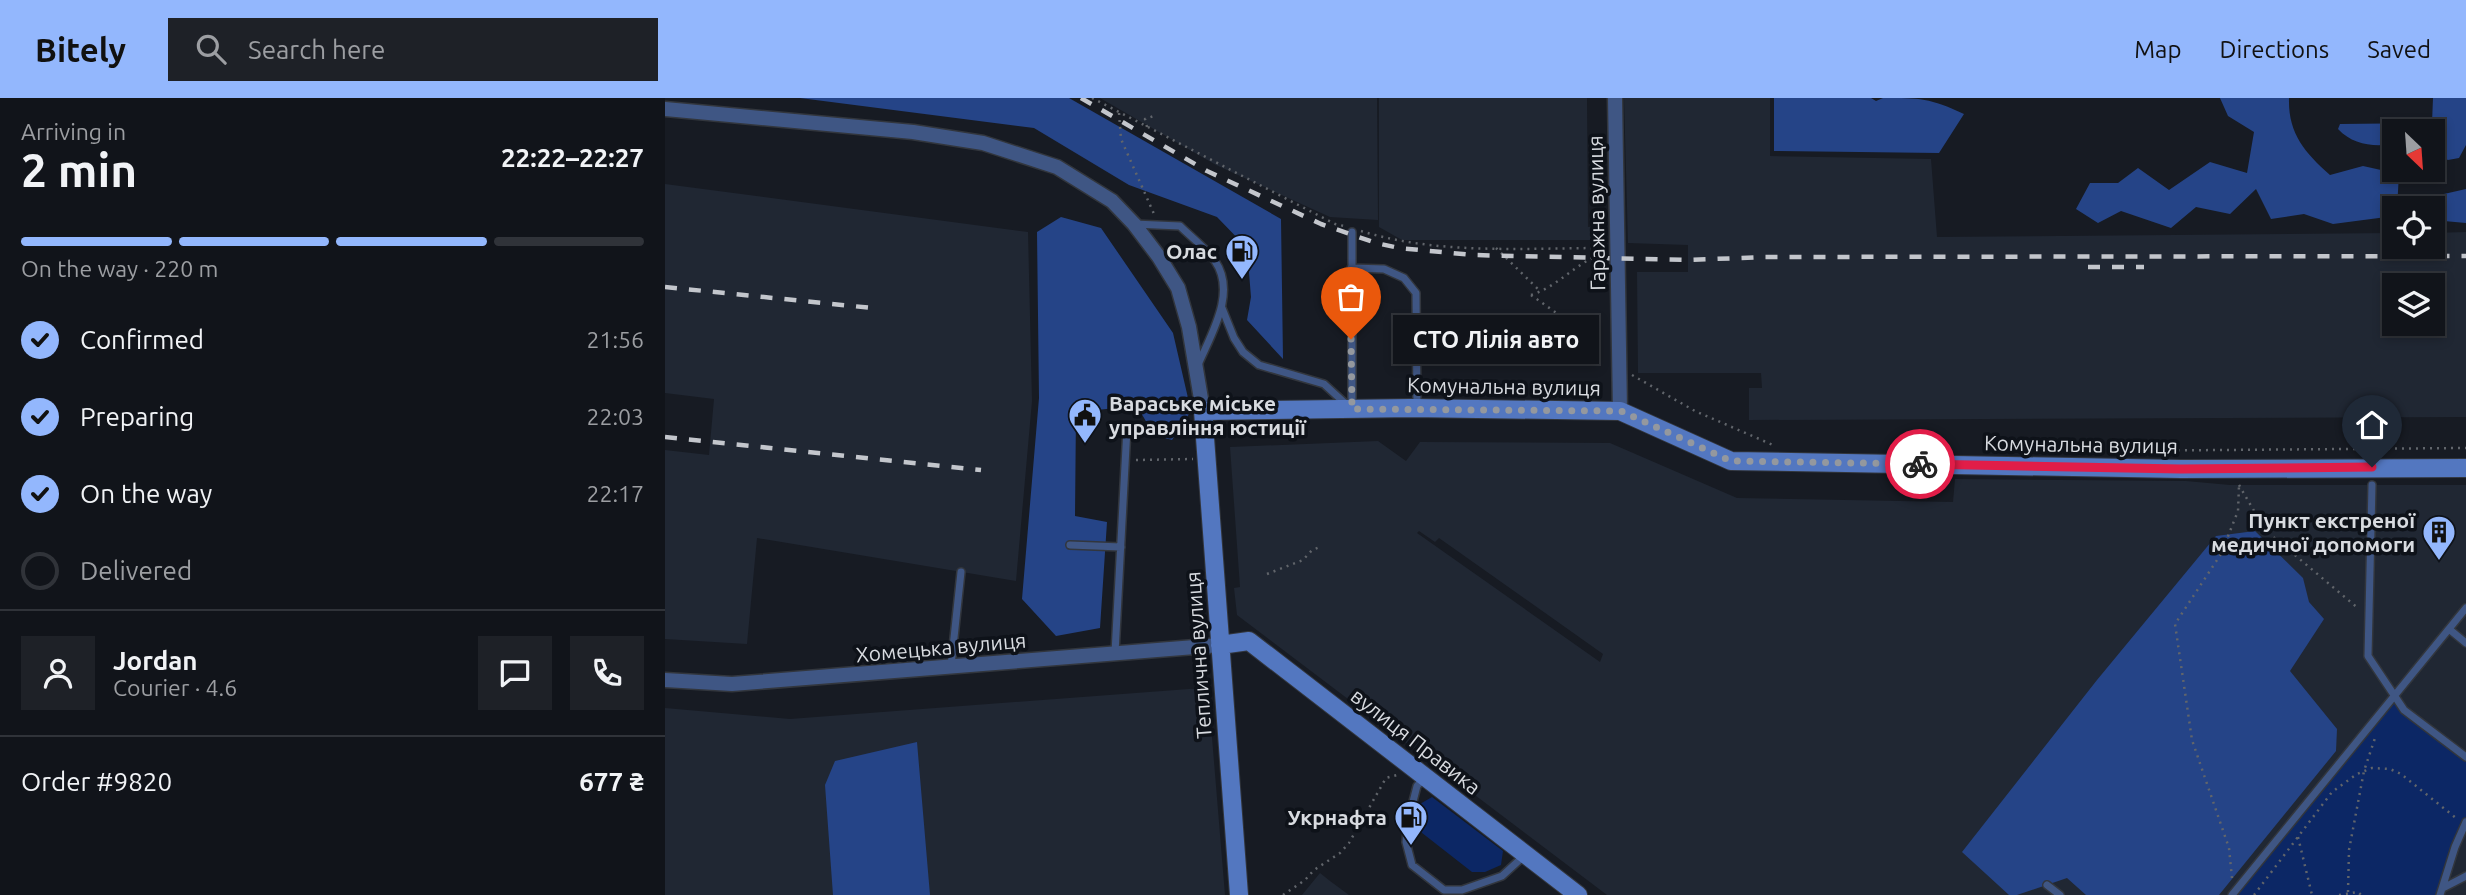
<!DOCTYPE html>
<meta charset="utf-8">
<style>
:root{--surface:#11141a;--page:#1e2127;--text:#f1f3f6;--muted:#9c9ea2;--line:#303339;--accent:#93b7fd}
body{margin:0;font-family:Ubuntu,sans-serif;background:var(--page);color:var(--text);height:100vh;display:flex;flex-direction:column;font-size:26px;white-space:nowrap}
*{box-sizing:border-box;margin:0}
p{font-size:23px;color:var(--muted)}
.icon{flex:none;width:38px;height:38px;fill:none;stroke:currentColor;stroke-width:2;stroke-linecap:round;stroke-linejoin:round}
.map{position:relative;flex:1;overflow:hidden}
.side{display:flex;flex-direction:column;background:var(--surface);width:665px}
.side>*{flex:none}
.needle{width:46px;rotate:155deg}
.controls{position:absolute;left:1717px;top:21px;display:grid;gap:14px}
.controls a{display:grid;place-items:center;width:63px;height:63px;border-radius:0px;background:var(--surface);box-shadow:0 4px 10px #0003,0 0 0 2px var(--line);font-size:35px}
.pin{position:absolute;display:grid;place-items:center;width:60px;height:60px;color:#fff;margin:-72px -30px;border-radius:50% 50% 50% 0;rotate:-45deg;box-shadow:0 0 7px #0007}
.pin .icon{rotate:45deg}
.courier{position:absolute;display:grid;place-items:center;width:70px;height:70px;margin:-35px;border:5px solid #e11d48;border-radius:50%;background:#fff;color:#222;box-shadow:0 2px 9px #0007}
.bubble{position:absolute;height:49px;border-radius:0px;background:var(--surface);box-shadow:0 4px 10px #0003,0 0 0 2px var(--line);font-size:23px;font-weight:700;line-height:49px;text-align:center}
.headline em{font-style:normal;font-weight:700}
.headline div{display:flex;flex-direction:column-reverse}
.headline{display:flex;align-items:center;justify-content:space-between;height:119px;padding:0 21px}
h1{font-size:46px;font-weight:700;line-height:52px}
.bar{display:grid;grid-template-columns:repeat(4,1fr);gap:10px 7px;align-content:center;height:84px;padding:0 21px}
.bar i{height:9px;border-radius:5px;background:var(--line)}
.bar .current{background:var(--accent)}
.bar p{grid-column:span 4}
.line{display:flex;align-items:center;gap:18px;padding:0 21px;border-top:2px solid var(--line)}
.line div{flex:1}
.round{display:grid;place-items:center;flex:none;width:74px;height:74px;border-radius:0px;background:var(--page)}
ol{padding:0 21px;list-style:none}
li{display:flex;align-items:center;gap:21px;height:77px}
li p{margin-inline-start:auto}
li .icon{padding:7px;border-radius:50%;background:var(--accent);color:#111;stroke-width:4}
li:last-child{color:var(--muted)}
li i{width:38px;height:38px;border:4px solid var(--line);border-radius:50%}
header{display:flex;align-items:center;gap:42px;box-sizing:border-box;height:98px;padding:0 35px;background:var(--accent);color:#111}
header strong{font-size:33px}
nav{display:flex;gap:38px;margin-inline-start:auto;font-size:24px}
.search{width:490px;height:63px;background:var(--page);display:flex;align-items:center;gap:18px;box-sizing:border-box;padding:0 24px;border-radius:0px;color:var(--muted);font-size:26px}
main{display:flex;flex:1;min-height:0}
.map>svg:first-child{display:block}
.built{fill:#202733;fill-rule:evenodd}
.green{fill:#0c2765}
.forest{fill:#254487}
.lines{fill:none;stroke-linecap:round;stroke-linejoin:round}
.lane-casing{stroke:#32363d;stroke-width:10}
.street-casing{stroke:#32363d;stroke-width:17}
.secondary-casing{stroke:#32363d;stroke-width:20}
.path{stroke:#61656b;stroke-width:2.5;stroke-dasharray:2 5;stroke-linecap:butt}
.lane{stroke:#3f5684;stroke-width:7}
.street{stroke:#3f5684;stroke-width:14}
.secondary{stroke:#5377c0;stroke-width:18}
.rail{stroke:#c3c6cc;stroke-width:4.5;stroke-dasharray:12 12;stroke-linecap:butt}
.done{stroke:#94989e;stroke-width:7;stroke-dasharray:0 12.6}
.route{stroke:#e11d48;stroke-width:9}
.labels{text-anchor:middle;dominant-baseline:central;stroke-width:7;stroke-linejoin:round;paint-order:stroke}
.street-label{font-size:21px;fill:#d8dbe0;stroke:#0e1219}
.poi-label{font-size:21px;font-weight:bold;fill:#d8dbe0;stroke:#0e1219;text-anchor:end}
</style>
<header>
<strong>Bitely</strong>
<div class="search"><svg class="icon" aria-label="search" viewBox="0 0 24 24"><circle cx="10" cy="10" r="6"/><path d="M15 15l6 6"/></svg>Search here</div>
<nav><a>Map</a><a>Directions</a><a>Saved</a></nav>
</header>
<main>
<section class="side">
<div class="headline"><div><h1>2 min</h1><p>Arriving in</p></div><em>22:22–22:27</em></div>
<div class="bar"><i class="current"></i><i class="current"></i><i class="current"></i><i></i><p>On the way · 220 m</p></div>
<ol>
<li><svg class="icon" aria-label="check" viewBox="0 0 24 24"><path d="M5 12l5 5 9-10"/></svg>Confirmed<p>21:56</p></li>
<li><svg class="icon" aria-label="check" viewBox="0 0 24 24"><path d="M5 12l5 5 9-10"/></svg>Preparing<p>22:03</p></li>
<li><svg class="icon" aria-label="check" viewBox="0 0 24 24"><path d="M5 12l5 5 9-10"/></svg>On the way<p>22:17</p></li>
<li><i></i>Delivered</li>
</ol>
<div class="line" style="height:126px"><a class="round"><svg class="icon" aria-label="person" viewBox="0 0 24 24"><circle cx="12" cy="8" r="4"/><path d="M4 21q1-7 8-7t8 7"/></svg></a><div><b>Jordan</b><p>Courier · 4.6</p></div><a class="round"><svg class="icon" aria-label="chat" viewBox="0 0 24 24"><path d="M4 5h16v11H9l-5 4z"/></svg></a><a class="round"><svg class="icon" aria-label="phone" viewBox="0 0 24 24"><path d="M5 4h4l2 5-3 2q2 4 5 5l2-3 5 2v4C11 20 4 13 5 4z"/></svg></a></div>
<div class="line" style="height:91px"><div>Order #9820</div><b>677 ₴</b></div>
</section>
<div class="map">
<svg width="1801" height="797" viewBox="0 0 1801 797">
<rect width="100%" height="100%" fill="#171b23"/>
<path class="built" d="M 435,0 L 712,0 L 713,122 L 665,119 L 551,67 Z
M 714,0 L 922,0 L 923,129 L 938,129 L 938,142 L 737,142 L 714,129 Z
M 959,0 L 1105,0 L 1105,58 L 1266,61 L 1272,139 L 1729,135 L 1729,149 L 1768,149 L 1768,135 L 1801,134 L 1801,319 L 1084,322 L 1084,290 L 1097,290 L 1096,275 L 973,275 L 972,174 L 1023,174 L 1023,147 L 963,145 ZM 1729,187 L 1768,187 L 1768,226 L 1729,226 Z
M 0,86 L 363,134 L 367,303 L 351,483 L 92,440 L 82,546 L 0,541 L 0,352 L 44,357 L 49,301 L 0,295 Z
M 713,343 L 741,363 L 755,344 L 945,345 L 1072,400 L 1288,404 L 1290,381 L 1521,383 L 1565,387 L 1801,387 L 1801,797 L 942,797 L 572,517 L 569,490 L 575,489 L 565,349 ZM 754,433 L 770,444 L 774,440 L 938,556 L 935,564 L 752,435 Z
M 524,591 L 543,591 L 560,797 L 0,797 L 0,610 L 125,621 Z
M 655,775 L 665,783 L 684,797 L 637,797 Z"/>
<path class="green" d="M 1731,598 L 1739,612 L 1801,659 L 1801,724 L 1775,797 L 1567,797 Z
M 767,699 L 838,753 L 836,767 L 820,774 L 807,774 L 752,731 L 755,706 Z"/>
<path class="forest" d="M 135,0 L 404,0 L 616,121 L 618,261 L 582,222 L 586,199 L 582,150 L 552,119 L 464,87 L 369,30 Z
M 1109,0 L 1206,0 L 1211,3 L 1218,0 C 1255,0 1265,0 1299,16 L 1274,55 L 1109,53 Z
M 1555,0 L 1624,0 C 1623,35 1639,54 1665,77 L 1698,68 L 1734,76 L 1732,110 L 1729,110 L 1729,118 L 1668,126 L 1639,116 L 1606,121 L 1591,91 L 1565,116 L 1531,109 L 1506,130 L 1456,113 L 1433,125 L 1411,111 L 1425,85 L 1453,85 L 1473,70 L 1504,92 L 1545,64 L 1582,75 L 1589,34 L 1563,18 Z
M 1768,0 L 1801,0 L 1801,47 L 1794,60 L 1783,62 L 1768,55 L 1768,33 L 1729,33 L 1729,46 C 1708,49 1688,47 1673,31 L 1675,26 L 1767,25 Z
M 1801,91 L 1801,125 L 1768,122 L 1768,110 L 1744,110 L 1748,103 Z
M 396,119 L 436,130 L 508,235 L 526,313 L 507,342 L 489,337 L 472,308 L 411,314 L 410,418 L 442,424 L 435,530 L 391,538 L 357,501 L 374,300 L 372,134 Z
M 1590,433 L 1638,480 L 1644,504 L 1659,521 L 1625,573 L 1672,631 L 1671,653 L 1554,797 L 1421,797 L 1402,780 L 1352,797 L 1344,797 L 1297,754 L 1432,582 L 1551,438 Z
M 252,644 L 265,797 L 168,797 L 160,687 L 170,663 Z"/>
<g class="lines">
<defs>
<path id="lane" d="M 469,126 L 515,128 C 526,139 541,150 550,163 C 572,195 546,236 533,267
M 686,170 L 719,171 L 739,180 L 751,195 L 752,309
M 557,210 L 569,240 L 578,254 L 594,267 L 659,286 L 683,308
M 687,310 L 687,134
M 1707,387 L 1703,558 L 1739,612 L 1801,659
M 405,447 L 456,449
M 1784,531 L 1801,545
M 450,555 L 462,330
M 286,568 L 296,474
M 760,679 L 752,688 L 743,723 L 741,744 L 747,767 L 779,792 L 797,792 L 837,778 L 861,756
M 1382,787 L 1395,797
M 1778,790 L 1801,778
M 1567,797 L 1801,510
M 1775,797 L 1790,749 L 1801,724"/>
<path id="street" d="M 950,0 L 955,313
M 0,11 L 248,34 L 318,45 L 392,69 L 447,103 L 469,126 L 494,159 L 513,190 L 524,229 L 538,313
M 0,582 L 67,586 L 555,547"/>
<path id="secondary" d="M 555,547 L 584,543 L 913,797
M 574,797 L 538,313 L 747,310 L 955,313 L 1066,363 L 1516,371 L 1801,370"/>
</defs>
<use href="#lane" class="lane-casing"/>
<use href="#street" class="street-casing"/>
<use href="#secondary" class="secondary-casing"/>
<path class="path" d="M 427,0 L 670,126 L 679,128
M 454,15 L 456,41 L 489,116
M 482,29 L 480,21 L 489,18
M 696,133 C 773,157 859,150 939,150
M 831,150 L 876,194
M 866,197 C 896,187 912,163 940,155
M 866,197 L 900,221 L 907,230
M 967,277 L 1030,313 L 1108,347
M 1436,353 L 1801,350
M 471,362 L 528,361
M 1574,387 L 1600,432 L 1694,511
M 602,476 L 638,462 L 647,452 L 655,449
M 1633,739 L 1647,797
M 1567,780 L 1564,750 L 1527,642 L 1510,526 L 1556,456 L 1573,413 L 1574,388
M 1683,794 L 1684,752 L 1699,673 L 1710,640
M 618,797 L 640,782 L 649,772 L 675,755 L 684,745 L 721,680 L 732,677
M 1589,797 L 1667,694 L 1692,676 L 1707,670 L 1725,671 L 1736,676 L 1791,720
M 1674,797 L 1693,794 L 1696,797"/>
<use href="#lane" class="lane"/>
<use href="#street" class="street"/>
<use href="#secondary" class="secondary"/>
<path class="rail" d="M 416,0 L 542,73 L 656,126 L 711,145 L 734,150 L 808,157 L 1023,162 L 1100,159 L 1801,158
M 1423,169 L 1479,169
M 0,189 L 207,210
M 0,339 L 316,372"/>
</g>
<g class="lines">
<path class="done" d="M 686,241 L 687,311 L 956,313 L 1066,363 L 1255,366"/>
<path class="route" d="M 1255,366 L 1516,371 L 1707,369"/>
</g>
<defs>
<symbol id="fuel-pin" viewBox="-11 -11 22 30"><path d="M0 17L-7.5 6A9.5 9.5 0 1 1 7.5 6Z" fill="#93b7fd" stroke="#0e1219"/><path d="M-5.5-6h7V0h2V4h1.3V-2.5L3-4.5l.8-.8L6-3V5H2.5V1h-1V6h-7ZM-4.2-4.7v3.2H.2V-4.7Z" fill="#111"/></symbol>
<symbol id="civic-pin" viewBox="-11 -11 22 30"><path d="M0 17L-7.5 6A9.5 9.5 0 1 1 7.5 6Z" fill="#93b7fd" stroke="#0e1219"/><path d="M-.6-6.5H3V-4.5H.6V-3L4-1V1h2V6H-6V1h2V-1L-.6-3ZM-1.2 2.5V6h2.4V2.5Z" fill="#111"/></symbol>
<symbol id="building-pin" viewBox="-11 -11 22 30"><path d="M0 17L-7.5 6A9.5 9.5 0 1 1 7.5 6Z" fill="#93b7fd" stroke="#0e1219"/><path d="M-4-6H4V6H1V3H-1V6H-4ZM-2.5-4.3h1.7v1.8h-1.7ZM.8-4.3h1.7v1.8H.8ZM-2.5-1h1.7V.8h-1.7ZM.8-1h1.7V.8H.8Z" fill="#111"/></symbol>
</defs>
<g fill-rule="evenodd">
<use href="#fuel-pin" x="558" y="134" width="38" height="52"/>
<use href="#civic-pin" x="401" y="298" width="38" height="52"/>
<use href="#building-pin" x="1755" y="415" width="38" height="52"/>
<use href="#fuel-pin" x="727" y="700" width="38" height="52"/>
</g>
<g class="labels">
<g class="street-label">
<text transform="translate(931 115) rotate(-91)">Гаражна вулиця</text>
<text transform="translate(839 288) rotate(1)">Комунальна вулиця</text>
<text transform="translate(1416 346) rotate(1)">Комунальна вулиця</text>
<text transform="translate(276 549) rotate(-5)">Хомецька вулиця</text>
<text transform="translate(533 557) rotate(-94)">Теплична вулиця</text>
<text transform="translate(751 643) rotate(38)">вулиця Правика</text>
</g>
<g class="poi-label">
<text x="552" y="153">Олас</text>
<text x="444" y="305" text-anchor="start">Вараське міське<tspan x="444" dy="24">управління юстиції</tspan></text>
<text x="1750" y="422">Пункт екстреної<tspan x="1750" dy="24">медичної допомоги</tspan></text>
<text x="722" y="719">Укрнафта</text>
</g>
</g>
</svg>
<div class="controls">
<a><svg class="needle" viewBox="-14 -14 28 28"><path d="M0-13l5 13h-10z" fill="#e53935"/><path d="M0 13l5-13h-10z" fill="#9c9ea2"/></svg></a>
<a><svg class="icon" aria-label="locate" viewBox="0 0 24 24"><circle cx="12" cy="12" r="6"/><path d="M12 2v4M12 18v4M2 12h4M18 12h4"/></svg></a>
<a><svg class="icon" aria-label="layers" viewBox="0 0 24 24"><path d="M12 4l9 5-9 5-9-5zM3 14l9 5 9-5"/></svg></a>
</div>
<div class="pin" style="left:686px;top:241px;background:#ea580c"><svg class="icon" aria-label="bag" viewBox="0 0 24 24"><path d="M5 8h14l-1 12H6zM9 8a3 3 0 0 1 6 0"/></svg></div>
<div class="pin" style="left:1707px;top:369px;background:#1f2937"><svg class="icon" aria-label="home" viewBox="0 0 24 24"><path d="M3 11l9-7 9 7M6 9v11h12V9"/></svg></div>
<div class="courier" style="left:1255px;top:366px"><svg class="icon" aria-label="bike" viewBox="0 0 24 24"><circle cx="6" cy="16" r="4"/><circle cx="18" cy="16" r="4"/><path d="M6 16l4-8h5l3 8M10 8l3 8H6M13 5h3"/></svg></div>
<div class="bubble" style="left:728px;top:217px;width:206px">СТО Лілія авто</div>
</div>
</main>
